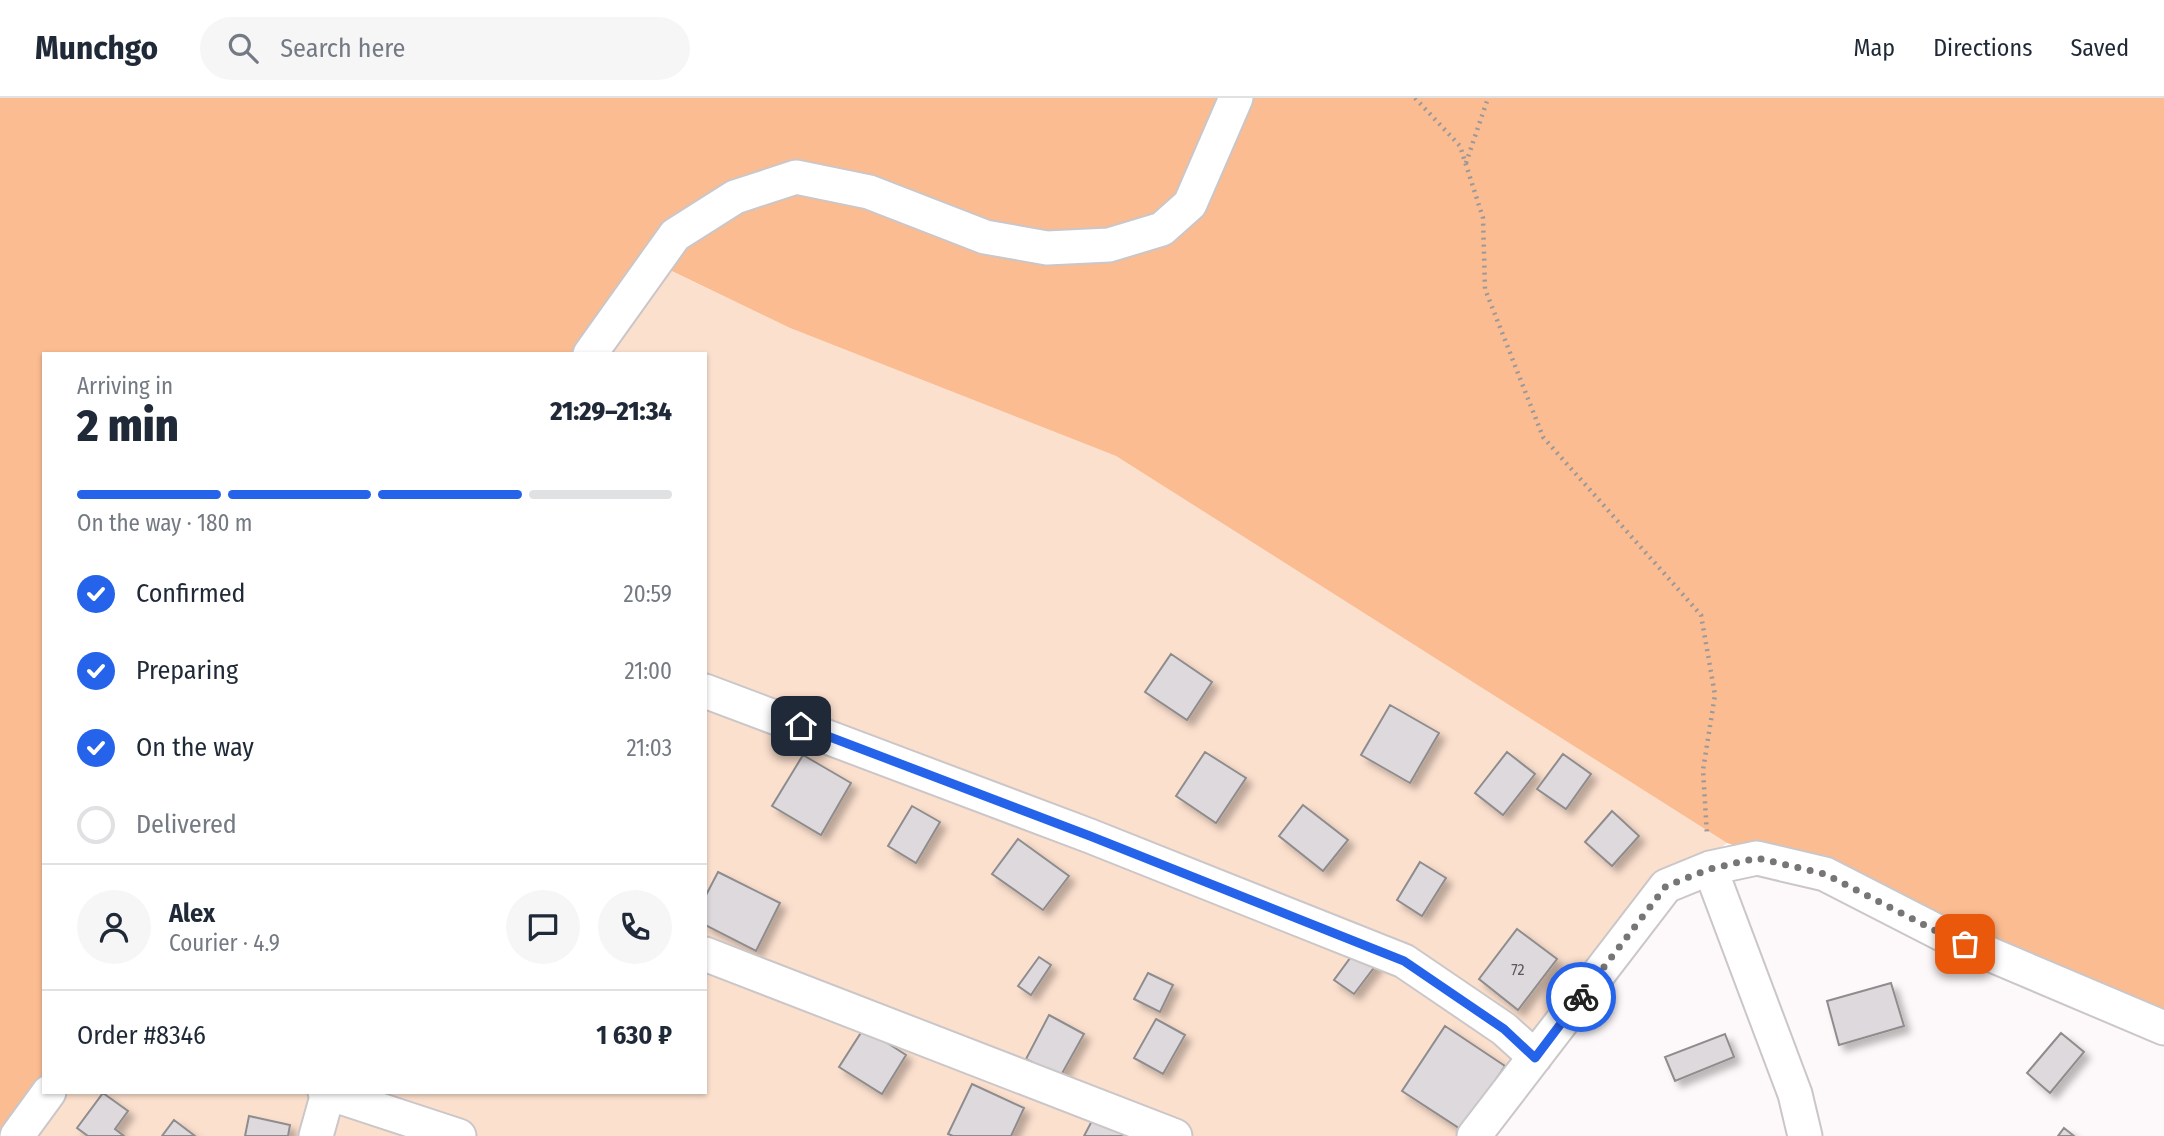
<!DOCTYPE html>
<meta charset="utf-8">
<style>
:root{--surface:#fff;--page:#f6f6f7;--text:#1f2937;--muted:#747a83;--line:#e0e1e3;--accent:#2563eb}
body{margin:0;font-family:"Fira Sans Condensed",sans-serif;background:var(--page);color:var(--text);height:100vh;display:flex;flex-direction:column;font-size:26px;white-space:nowrap}
*{box-sizing:border-box;margin:0}
p{font-size:23px;color:var(--muted)}
.icon{flex:none;width:38px;height:38px;fill:none;stroke:currentColor;stroke-width:2;stroke-linecap:round;stroke-linejoin:round}
.map{position:relative;flex:1;overflow:hidden}
.sheet{position:absolute;left:42px;top:254px;width:665px;height:742px;display:flex;flex-direction:column;background:var(--surface);border-radius:0px;box-shadow:0 2px 5px #0004}
.sheet>*{flex:none}
.pin{position:absolute;display:grid;place-items:center;width:60px;height:60px;color:#fff;margin:-30px;border-radius:14px;box-shadow:0 4px 10px #0006}
.courier{position:absolute;display:grid;place-items:center;width:70px;height:70px;margin:-35px;border:5px solid #2563eb;border-radius:50%;background:#fff;color:#222;box-shadow:0 2px 9px #0007}
.headline em{font-style:normal;font-weight:800}
.headline div{display:flex;flex-direction:column-reverse}
.headline{display:flex;align-items:center;justify-content:space-between;height:119px;padding:0 35px}
h1{font-size:46px;font-weight:800;line-height:52px}
.bar{display:grid;grid-template-columns:repeat(4,1fr);gap:10px 7px;align-content:center;height:84px;padding:0 35px}
.bar i{height:9px;border-radius:5px;background:var(--line)}
.bar .selected{background:var(--accent)}
.bar p{grid-column:span 4}
.line{display:flex;align-items:center;gap:18px;padding:0 35px;border-top:2px solid var(--line)}
.line div{flex:1}
.round{display:grid;place-items:center;flex:none;width:74px;height:74px;border-radius:37px;background:var(--page)}
ol{padding:0 35px;list-style:none}
li{display:flex;align-items:center;gap:21px;height:77px}
li p{margin-inline-start:auto}
li .icon{padding:7px;border-radius:50%;background:var(--accent);color:#fff;stroke-width:4}
li:last-child{color:var(--muted)}
li i{width:38px;height:38px;border:4px solid var(--line);border-radius:50%}
header{display:flex;align-items:center;gap:42px;box-sizing:border-box;height:98px;padding:0 35px;background:var(--surface);border-bottom:2px solid var(--line)}
header strong{font-size:33px}
nav{display:flex;gap:38px;margin-inline-start:auto;font-size:24px}
.search{width:490px;height:63px;background:var(--page);display:flex;align-items:center;gap:18px;box-sizing:border-box;padding:0 24px;border-radius:38px;color:var(--muted);font-size:26px}
.map>svg:first-child{display:block}
.green{fill:#fce0ce}
.forest{fill:#fbbc91}
.building{fill:#ddd9dc;stroke:#8f8c8e;stroke-width:2;filter:url(#shadow)}
.lines{fill:none;stroke-linecap:round;stroke-linejoin:round}
.street-casing{stroke:#cbc6c7;stroke-width:37}
.path{stroke:#9b9899;stroke-width:4.5;stroke-dasharray:2 5;stroke-linecap:butt}
.street{stroke:#fff;stroke-width:33}
.done{stroke:#787576;stroke-width:7;stroke-dasharray:0 12.6}
.route{stroke:#2563eb;stroke-width:9}
.labels{text-anchor:middle;dominant-baseline:central;stroke-width:6;stroke-linejoin:round;paint-order:stroke}
.number-label{font-size:16px;fill:#5b595a}
</style>
<header>
<strong>Munchgo</strong>
<div class="search"><svg class="icon" aria-label="search" viewBox="0 0 24 24"><circle cx="10" cy="10" r="6"/><path d="M15 15l6 6"/></svg>Search here</div>
<nav><a>Map</a><a>Directions</a><a>Saved</a></nav>
</header>
<div class="map">
<svg width="2164" height="1038" viewBox="0 0 2164 1038">
<defs>
<filter id="shadow"><feDropShadow dx="6" dy="6" stdDeviation="3.5" flood-color="#0004"/></filter>
</defs>
<rect width="100%" height="100%" fill="#fdf8f9"/>
<path class="green" d="M 654,165 L 790,230 L 1116,358 L 1727,745 L 1666,788 L 1474,1038 L 16,1038 L 49,994 L 705,994 L 705,256 L 589,255 Z"/>
<path class="forest" d="M 0,0 L 2164,0 L 2164,930 L 1825,776 L 1727,745 L 1116,358 L 790,230 L 655,165 L 589,255 L 44,256 L 44,994 L 16,1038 L 0,1038 Z"/>
<path class="building" d="M 1171,556 L 1212,584 L 1187,622 L 1145,594 Z
M 1390,607 L 1439,635 L 1410,685 L 1361,657 Z
M 1205,654 L 1246,680 L 1216,725 L 1176,698 Z
M 1507,654 L 1535,676 L 1503,717 L 1475,695 Z
M 1563,656 L 1591,676 L 1566,711 L 1537,691 Z
M 803,657 L 851,685 L 821,737 L 772,708 Z
M 1303,707 L 1348,742 L 1323,773 L 1279,738 Z
M 912,708 L 940,724 L 916,765 L 888,748 Z
M 1612,713 L 1639,738 L 1612,768 L 1585,744 Z
M 1018,741 L 1069,778 L 1043,812 L 992,776 Z
M 1420,764 L 1446,780 L 1422,818 L 1397,802 Z
M 718,774 L 780,805 L 756,853 L 705,827 L 705,799 Z
M 1517,831 L 1557,861 L 1518,912 L 1479,881 Z
M 1359,848 L 1379,863 L 1354,896 L 1334,882 Z
M 1039,859 L 1051,867 L 1031,897 L 1018,888 Z
M 1148,875 L 1173,887 L 1160,914 L 1134,901 Z
M 1891,885 L 1904,928 L 1839,947 L 1827,903 Z
M 1049,917 L 1084,936 L 1060,979 L 1026,961 Z
M 1156,921 L 1185,937 L 1163,976 L 1134,960 Z
M 1445,928 L 1505,968 L 1462,1032 L 1402,993 Z
M 864,930 L 906,957 L 882,996 L 839,969 Z
M 2061,935 L 2084,954 L 2050,995 L 2027,975 Z
M 1725,936 L 1734,959 L 1675,983 L 1665,959 Z
M 972,986 L 1024,1010 L 1011,1038 L 953,1038 L 948,1036 Z
M 103,995 L 128,1013 L 115,1031 L 124,1038 L 88,1038 L 77,1030 Z
M 1095,1017 L 1133,1038 L 1084,1038 Z
M 249,1018 L 290,1027 L 288,1038 L 245,1038 Z
M 174,1022 L 195,1038 L 162,1038 Z
M 2064,1030 L 2074,1038 L 2058,1038 Z"/>
<g class="lines">
<defs>
<path id="street" d="M 590,256 L 675,137 L 735,99 L 796,79 L 869,94 L 985,139 L 1047,150 L 1109,147 L 1162,131 L 1190,106 L 1236,0
M 705,593 L 1090,738 L 1404,863 L 1504,931 L 1535,959
M 1710,770 L 1795,996 L 1805,1038
M 705,856 L 1175,1038
M 325,994 L 459,1038
M 17,1038 L 49,994
M 316,1038 L 328,995
M 1474,1038 L 1666,788 L 1710,770 L 1757,760 L 1825,776 L 1942,836 L 2164,930"/>
</defs>
<use href="#street" class="street-casing"/>
<path class="path" d="M 1415,0 L 1460,48 L 1483,120 L 1485,191 L 1543,339 L 1701,517 L 1715,597 L 1703,672 L 1707,737
M 1466,65 L 1488,0"/>
<use href="#street" class="street"/>
</g>
<g class="lines">
<path class="done" d="M 1581,899 L 1666,788 L 1710,771 L 1757,760 L 1825,776 L 1942,836 L 1965,846"/>
<path class="route" d="M 801,628 L 1090,738 L 1404,863 L 1504,931 L 1535,960 L 1581,899"/>
</g>
<g class="labels">
<g class="number-label">
<text x="1518" y="871">72</text>
</g>
</g>
</svg>
<div class="pin" style="left:1965px;top:846px;background:#ea580c"><svg class="icon" aria-label="bag" viewBox="0 0 24 24"><path d="M5 8h14l-1 12H6zM9 8a3 3 0 0 1 6 0"/></svg></div>
<div class="pin" style="left:801px;top:628px;background:#1f2937"><svg class="icon" aria-label="home" viewBox="0 0 24 24"><path d="M3 11l9-7 9 7M6 9v11h12V9"/></svg></div>
<div class="courier" style="left:1581px;top:899px"><svg class="icon" aria-label="bike" viewBox="0 0 24 24"><circle cx="6" cy="16" r="4"/><circle cx="18" cy="16" r="4"/><path d="M6 16l4-8h5l3 8M10 8l3 8H6M13 5h3"/></svg></div>
<section class="sheet">
<div class="headline"><div><h1>2 min</h1><p>Arriving in</p></div><em>21:29–21:34</em></div>
<div class="bar"><i class="selected"></i><i class="selected"></i><i class="selected"></i><i></i><p>On the way · 180 m</p></div>
<ol>
<li><svg class="icon" aria-label="check" viewBox="0 0 24 24"><path d="M5 12l5 5 9-10"/></svg>Confirmed<p>20:59</p></li>
<li><svg class="icon" aria-label="check" viewBox="0 0 24 24"><path d="M5 12l5 5 9-10"/></svg>Preparing<p>21:00</p></li>
<li><svg class="icon" aria-label="check" viewBox="0 0 24 24"><path d="M5 12l5 5 9-10"/></svg>On the way<p>21:03</p></li>
<li><i></i>Delivered</li>
</ol>
<div class="line" style="height:126px"><a class="round"><svg class="icon" aria-label="person" viewBox="0 0 24 24"><circle cx="12" cy="8" r="4"/><path d="M4 21q1-7 8-7t8 7"/></svg></a><div><b>Alex</b><p>Courier · 4.9</p></div><a class="round"><svg class="icon" aria-label="chat" viewBox="0 0 24 24"><path d="M4 5h16v11H9l-5 4z"/></svg></a><a class="round"><svg class="icon" aria-label="phone" viewBox="0 0 24 24"><path d="M5 4h4l2 5-3 2q2 4 5 5l2-3 5 2v4C11 20 4 13 5 4z"/></svg></a></div>
<div class="line" style="height:91px"><div>Order #8346</div><b>1 630 ₽</b></div>
</section>
</div>
